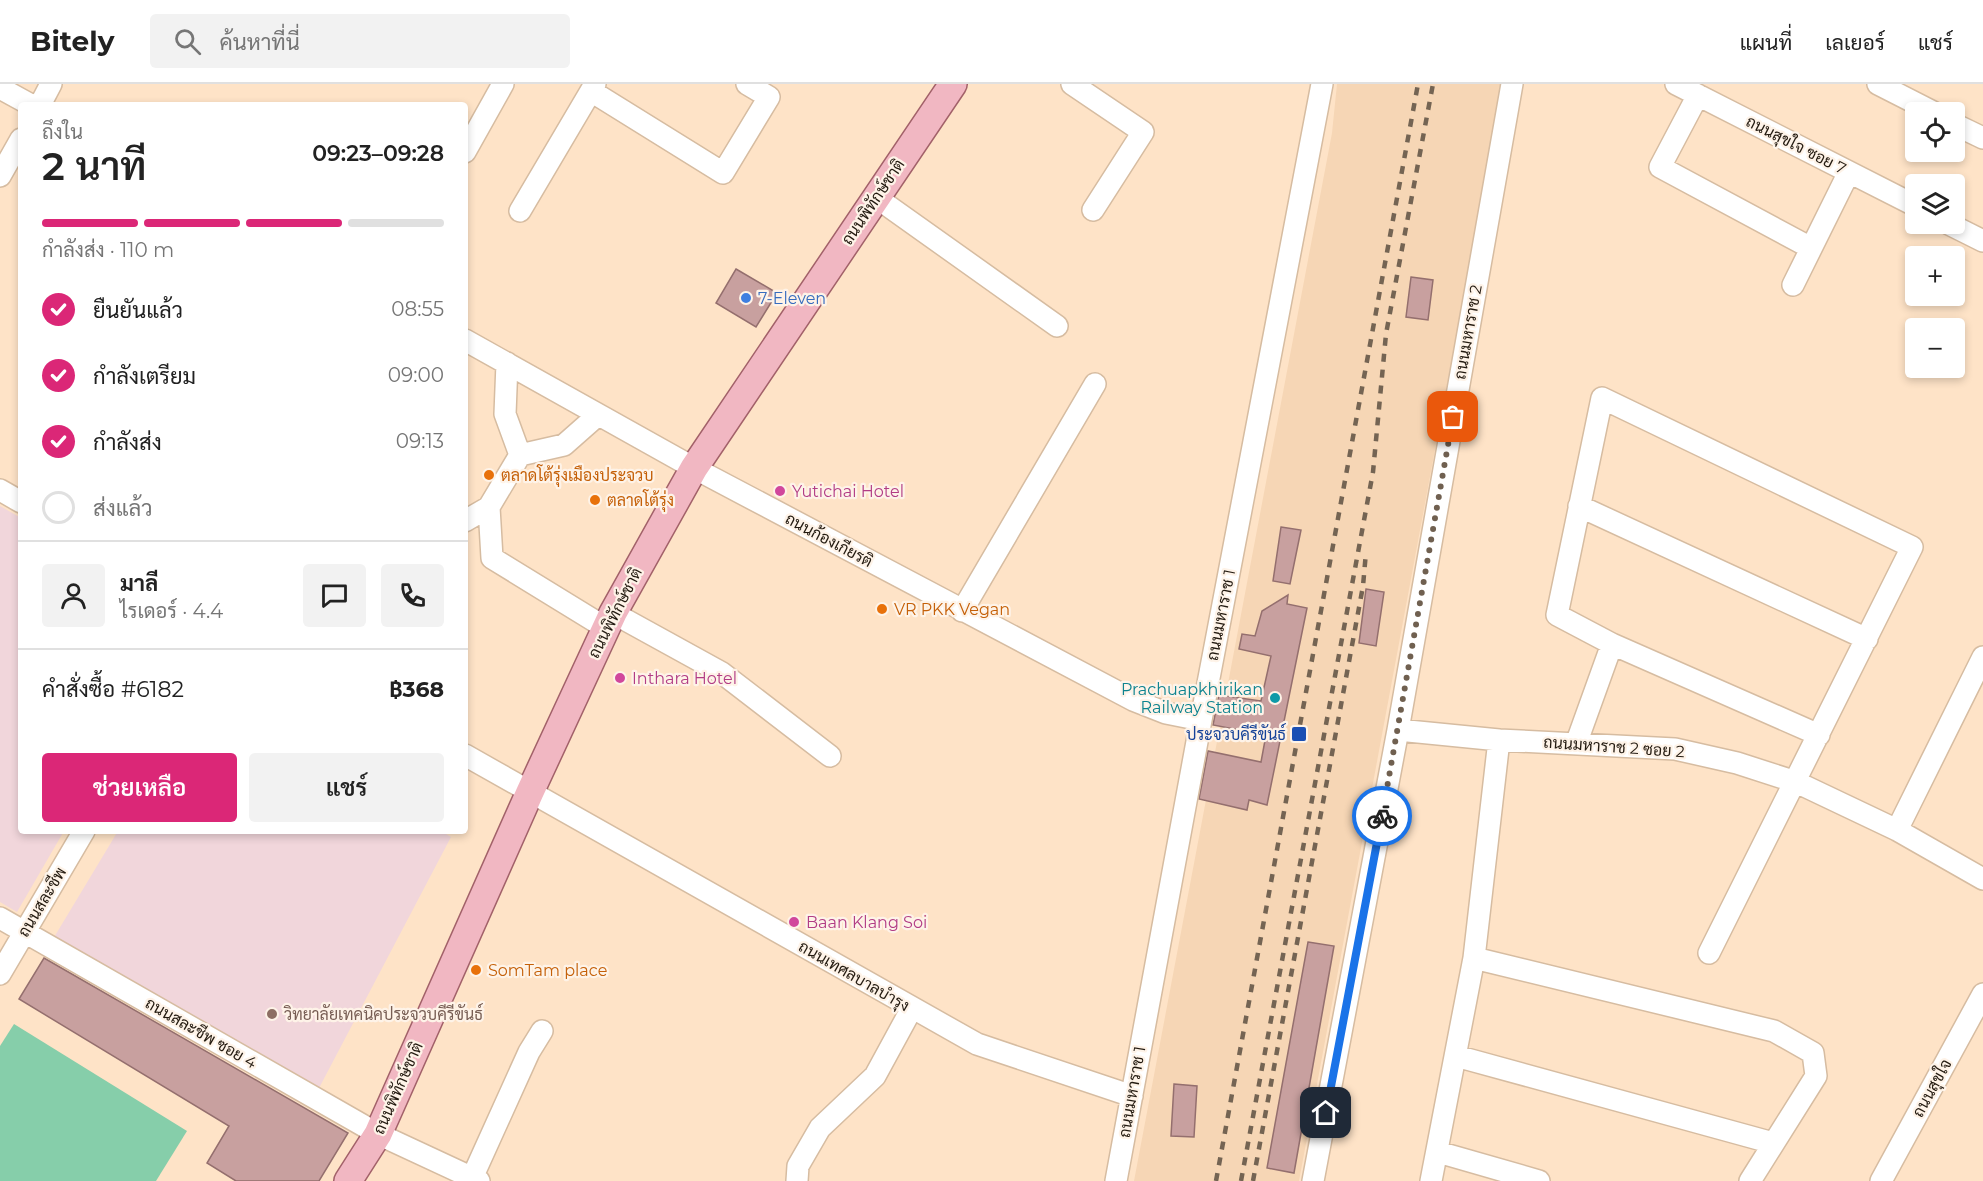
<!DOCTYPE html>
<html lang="th">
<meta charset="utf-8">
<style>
:root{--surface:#fff;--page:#f2f2f2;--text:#222;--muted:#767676;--line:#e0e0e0;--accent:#db2777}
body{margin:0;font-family:Montserrat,Sarabun,sans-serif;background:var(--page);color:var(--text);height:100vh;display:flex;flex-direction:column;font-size:22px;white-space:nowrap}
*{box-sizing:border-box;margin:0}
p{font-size:20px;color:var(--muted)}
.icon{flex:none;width:33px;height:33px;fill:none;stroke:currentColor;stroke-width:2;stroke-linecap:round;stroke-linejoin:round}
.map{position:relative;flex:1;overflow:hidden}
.drawer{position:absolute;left:18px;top:18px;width:450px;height:732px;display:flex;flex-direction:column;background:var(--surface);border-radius:6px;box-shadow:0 3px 9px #0003}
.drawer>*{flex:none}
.controls{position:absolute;left:1905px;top:18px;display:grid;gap:12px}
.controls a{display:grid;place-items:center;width:60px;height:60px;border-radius:6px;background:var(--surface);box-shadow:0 3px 9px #0003;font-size:30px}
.pin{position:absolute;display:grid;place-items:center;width:51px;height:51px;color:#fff;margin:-26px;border-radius:12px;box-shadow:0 3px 9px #0006}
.courier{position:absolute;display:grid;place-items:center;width:60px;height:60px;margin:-30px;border:4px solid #1a73e8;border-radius:50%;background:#fff;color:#222;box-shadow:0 2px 8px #0007}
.head em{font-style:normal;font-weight:600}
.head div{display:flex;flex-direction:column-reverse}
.head{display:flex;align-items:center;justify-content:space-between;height:102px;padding:0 24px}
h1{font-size:39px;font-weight:600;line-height:45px}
.bar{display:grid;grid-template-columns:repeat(4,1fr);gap:9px 6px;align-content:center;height:72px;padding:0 24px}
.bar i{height:8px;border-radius:4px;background:var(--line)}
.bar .selected{background:var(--accent)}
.bar p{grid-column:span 4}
.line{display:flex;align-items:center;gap:15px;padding:0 24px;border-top:2px solid var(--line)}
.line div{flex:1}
.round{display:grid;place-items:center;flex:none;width:63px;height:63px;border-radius:6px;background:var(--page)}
ol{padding:0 24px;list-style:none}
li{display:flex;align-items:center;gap:18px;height:66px}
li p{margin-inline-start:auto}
li .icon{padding:6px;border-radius:50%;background:var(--accent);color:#fff;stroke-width:4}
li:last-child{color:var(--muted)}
li i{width:33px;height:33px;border:3px solid var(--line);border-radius:50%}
.action{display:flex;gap:12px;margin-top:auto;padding:12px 24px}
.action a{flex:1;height:69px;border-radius:6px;background:var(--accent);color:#fff;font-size:24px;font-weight:600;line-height:69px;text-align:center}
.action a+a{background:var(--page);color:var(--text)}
header{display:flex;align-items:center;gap:36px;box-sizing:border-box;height:84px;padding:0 30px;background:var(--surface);border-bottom:2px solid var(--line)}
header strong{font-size:28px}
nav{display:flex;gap:33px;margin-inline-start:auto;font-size:21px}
.search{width:420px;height:54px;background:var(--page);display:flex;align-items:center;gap:15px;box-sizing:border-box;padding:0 21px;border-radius:6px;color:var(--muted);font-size:22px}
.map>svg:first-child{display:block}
.built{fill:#f6d6b5}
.education{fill:#f1d6db}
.green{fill:#86ceaa}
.building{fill:#c8a09f;stroke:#946f6e;stroke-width:1.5}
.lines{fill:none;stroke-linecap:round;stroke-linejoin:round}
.minor-casing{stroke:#d6bca1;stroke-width:24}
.major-casing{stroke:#a26169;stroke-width:30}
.minor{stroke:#fff;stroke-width:21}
.major{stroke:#f1b7c2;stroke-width:27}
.rail{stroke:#746453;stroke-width:4.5;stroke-dasharray:8 8;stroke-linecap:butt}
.done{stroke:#706050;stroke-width:6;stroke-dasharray:0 10.8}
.route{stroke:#1a73e8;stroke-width:8}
.shop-dot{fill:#3f7fe0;stroke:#fef3e8;stroke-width:2}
.food-dot{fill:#e8710a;stroke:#fef3e8;stroke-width:2}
.hotel-dot{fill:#d1479c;stroke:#fef3e8;stroke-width:2}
.culture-dot{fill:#0f9aa8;stroke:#fef3e8;stroke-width:2}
.transit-dot{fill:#1a4fb4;stroke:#fef3e8;stroke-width:2}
.education-dot{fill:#8d6e63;stroke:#fef3e8;stroke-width:2}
.labels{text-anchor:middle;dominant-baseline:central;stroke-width:4.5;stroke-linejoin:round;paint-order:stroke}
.street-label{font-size:16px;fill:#231a10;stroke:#fef3e8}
.shop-label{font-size:16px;fill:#366cbe;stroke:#fef3e8;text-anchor:start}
.food-label{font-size:16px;fill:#c56008;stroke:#fef3e8;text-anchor:start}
.hotel-label{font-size:16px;fill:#b23c85;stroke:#fef3e8;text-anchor:start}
.culture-label{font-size:16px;fill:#0d838f;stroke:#fef3e8;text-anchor:end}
.transit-label{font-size:16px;fill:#164399;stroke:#fef3e8;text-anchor:end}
.education-label{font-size:16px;fill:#785e54;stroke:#fef3e8;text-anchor:start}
</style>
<header>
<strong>Bitely</strong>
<div class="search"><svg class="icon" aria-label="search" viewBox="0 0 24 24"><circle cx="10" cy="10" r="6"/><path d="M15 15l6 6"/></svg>ค้นหาที่นี่</div>
<nav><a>แผนที่</a><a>เลเยอร์</a><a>แชร์</a></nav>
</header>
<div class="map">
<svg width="1983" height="1097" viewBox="0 0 1983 1097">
<rect width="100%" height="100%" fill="#fee3c7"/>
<path class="built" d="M 1337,0 L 1503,0 L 1299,1097 L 1134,1097 L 1332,49 Z"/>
<path class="education" d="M 0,422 L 21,434 L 21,747 L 64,747 L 17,828 L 0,818 Z
M 118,747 L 441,747 L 451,753 L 318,1006 L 53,855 Z"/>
<path class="green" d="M 14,940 L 187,1047 L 156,1097 L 0,1097 L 0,962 Z"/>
<path class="building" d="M 736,185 L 777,209 L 756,243 L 716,219 Z
M 1411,193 L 1433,196 L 1428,236 L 1406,233 Z
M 1281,443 L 1301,446 L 1290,500 L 1273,497 Z
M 1366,505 L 1384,508 L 1376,562 L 1359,559 Z
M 1288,511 L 1287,520 L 1307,524 L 1267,721 L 1249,716 L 1247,726 L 1199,715 L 1208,667 L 1261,678 L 1266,651 L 1213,641 L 1219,611 L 1261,617 L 1271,572 L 1239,565 L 1242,550 L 1255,552 L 1262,527 Z
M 1308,858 L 1334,862 L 1294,1089 L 1267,1084 Z
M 44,874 L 348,1049 L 319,1097 L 236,1097 L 207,1079 L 229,1042 L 19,915 Z
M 1174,1000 L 1197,1002 L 1194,1053 L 1171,1052 Z"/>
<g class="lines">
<defs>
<path id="minor" d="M 1072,0 L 1143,48 L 1093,126
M 1676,0 L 1916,122
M 1878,0 L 1933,28
M 0,4 L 31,21
M 591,7 L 723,89 L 769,13 L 747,0
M 1698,11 L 1660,83 L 1811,164
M 40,21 L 51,0
M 1954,40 L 1983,54
M 465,68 L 503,0
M 0,92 L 21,55
M 877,114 L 1057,242
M 520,127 L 595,0
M 1949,140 L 1983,157
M 1793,201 L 1849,88
M 465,256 L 694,384 L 1133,616 L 1166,629 L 1201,636
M 507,279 L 505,330 L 520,371
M 0,406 L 21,418
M 1579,422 L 1867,555
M 489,423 L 492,474 L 606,544
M 465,437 L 489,423 L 520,371 L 564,361 L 598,331
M 962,527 L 1095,300
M 613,529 L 722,589 L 830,672
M 1612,560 L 1557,531 L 1602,314 L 1912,463 L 1709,869
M 1398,646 L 1499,656 L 1675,665 L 1737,679 L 1796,698 L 1897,746 L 1983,795
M 1576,660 L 1612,560 L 1819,651
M 465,671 L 977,960 L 1132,1012
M 1897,746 L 1983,573
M 0,834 L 378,1050 L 479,1097
M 1474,874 L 1774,947 L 1813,969 L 1816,992 L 1750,1097
M 0,890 L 84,747
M 1456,972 L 1773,1059
M 1438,1068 L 1539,1097
M 472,1094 L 529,968 L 542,947
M 797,1097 L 798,1082 L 820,1044 L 875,992 L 912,924
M 1116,1097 L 1201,636 L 1322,0
M 1313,1097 L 1398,646 L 1512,0
M 1431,1097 L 1474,874 L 1499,656
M 1881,1097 L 1983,910"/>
<path id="major" d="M 348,1097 L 378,1050 L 530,708 L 613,529 L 694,384 L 953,0"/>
</defs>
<use href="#minor" class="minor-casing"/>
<use href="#major" class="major-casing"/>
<use href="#minor" class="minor"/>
<use href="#major" class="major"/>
<path class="rail" d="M 1216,1097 L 1418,0
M 1241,1097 L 1373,388 L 1386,250 L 1433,0
M 1253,1097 L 1363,502 L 1366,468"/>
</g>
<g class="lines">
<path class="done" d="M 1382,732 L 1453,333"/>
<path class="route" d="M 1326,1029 L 1382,732"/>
</g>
<circle class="shop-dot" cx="746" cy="214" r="6"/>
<g class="food-dot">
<circle cx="489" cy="391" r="6"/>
<circle cx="595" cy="416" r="6"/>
<circle cx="882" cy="525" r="6"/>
<circle cx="476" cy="886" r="6"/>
</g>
<g class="hotel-dot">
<circle cx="780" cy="407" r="6"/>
<circle cx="620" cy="594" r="6"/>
<circle cx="794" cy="838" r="6"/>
</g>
<circle class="culture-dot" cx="1275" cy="614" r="6"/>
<rect class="transit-dot" x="1291" y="642" width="16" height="16" rx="3"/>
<circle class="education-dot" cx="272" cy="930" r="6"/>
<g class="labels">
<g class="street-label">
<text transform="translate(1796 61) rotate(27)">ถนนสุขใจ ซอย 7</text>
<text transform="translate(873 118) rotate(-56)">ถนนพิทักษ์ชาติ</text>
<text transform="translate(1468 248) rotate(-80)">ถนนมหาราช 2</text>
<text transform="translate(829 456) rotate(28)">ถนนก้องเกียรติ</text>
<text transform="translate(615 529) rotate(-63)">ถนนพิทักษ์ชาติ</text>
<text transform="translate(1221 531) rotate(-79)">ถนนมหาราช 1</text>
<text transform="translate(1614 663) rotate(4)">ถนนมหาราช 2 ซอย 2</text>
<text transform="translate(42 818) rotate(-59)">ถนนสละชีพ</text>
<text transform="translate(854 892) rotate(30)">ถนนเทศลบาลบำรุง</text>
<text transform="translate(201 949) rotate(30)">ถนนสละชีพ ซอย 4</text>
<text transform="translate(398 1004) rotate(-66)">ถนนพิทักษ์ชาติ</text>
<text transform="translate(1932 1004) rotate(-61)">ถนนสุขใจ</text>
<text transform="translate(1132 1008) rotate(-80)">ถนนมหาราช 1</text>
</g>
<g class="shop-label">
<text x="758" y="214">7-Eleven</text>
</g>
<g class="food-label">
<text x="501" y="391">ตลาดโต้รุ่งเมืองประจวบ</text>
<text x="607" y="416">ตลาดโต้รุ่ง</text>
<text x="894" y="525">VR PKK Vegan</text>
<text x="488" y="886">SomTam place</text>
</g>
<g class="hotel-label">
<text x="792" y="407">Yutichai Hotel</text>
<text x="632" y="594">Inthara Hotel</text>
<text x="806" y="838">Baan Klang Soi</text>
</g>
<g class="culture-label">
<text x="1263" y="605">Prachuapkhirikan<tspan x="1263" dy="18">Railway Station</tspan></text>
</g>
<g class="transit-label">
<text x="1286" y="650">ประจวบคีรีขันธ์</text>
</g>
<g class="education-label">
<text x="284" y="930">วิทยาลัยเทคนิคประจวบคีรีขันธ์</text>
</g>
</g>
</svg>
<div class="controls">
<a><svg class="icon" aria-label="locate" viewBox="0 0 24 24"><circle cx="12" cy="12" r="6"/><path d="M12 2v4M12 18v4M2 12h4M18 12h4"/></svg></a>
<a><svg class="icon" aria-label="layers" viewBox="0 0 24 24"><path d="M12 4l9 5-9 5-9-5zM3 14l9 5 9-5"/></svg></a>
<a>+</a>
<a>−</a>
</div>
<div class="pin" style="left:1453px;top:333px;background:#ea580c"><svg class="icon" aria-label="bag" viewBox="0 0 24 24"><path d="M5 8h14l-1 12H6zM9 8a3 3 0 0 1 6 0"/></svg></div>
<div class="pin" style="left:1326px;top:1029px;background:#1f2937"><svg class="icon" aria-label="home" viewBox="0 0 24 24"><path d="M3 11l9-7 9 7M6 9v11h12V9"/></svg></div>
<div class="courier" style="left:1382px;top:732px"><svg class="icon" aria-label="bike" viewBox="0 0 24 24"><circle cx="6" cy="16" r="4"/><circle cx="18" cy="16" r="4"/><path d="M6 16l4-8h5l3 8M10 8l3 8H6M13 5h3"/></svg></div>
<section class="drawer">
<div class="head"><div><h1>2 นาที</h1><p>ถึงใน</p></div><em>09:23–09:28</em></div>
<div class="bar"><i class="selected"></i><i class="selected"></i><i class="selected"></i><i></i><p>กำลังส่ง · 110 m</p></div>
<ol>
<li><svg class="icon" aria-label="check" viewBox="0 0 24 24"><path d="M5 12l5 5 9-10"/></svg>ยืนยันแล้ว<p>08:55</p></li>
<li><svg class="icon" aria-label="check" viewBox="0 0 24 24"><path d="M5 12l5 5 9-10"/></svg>กำลังเตรียม<p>09:00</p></li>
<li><svg class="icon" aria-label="check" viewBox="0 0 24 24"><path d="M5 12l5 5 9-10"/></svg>กำลังส่ง<p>09:13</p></li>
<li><i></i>ส่งแล้ว</li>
</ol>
<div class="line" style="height:108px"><a class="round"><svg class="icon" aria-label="person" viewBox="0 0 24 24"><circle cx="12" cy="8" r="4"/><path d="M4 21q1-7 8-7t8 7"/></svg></a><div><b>มาลี</b><p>ไรเดอร์ · 4.4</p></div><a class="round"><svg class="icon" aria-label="chat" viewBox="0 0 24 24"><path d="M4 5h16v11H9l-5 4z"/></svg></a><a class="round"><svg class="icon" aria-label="phone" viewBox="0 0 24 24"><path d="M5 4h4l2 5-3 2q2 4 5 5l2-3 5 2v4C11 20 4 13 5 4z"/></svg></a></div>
<div class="line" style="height:78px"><div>คำสั่งซื้อ #6182</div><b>฿368</b></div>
<div class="action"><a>ช่วยเหลือ</a><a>แชร์</a></div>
</section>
</div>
